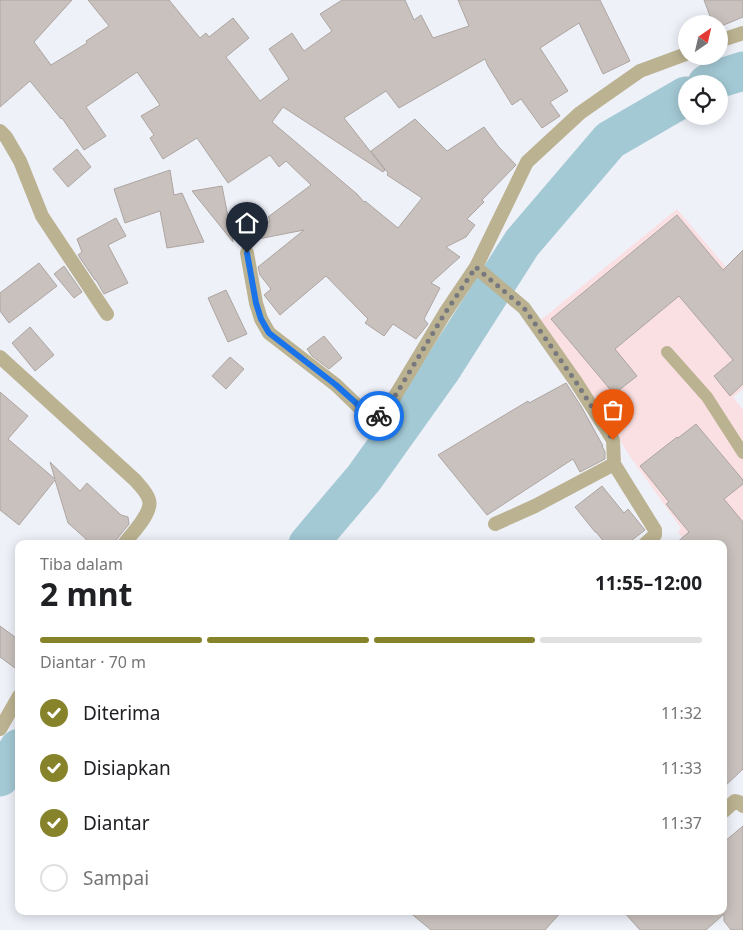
<!DOCTYPE html>
<html lang="id">
<meta charset="utf-8">
<style>
:root{--surface:#fff;--page:#f2f2f2;--text:#202124;--muted:#757577;--line:#e0e0e0;--accent:#86832b}
body{margin:0;font-family:"Noto Sans",sans-serif;background:var(--page);color:var(--text);height:100vh;display:flex;flex-direction:column;font-size:19px;white-space:nowrap}
*{box-sizing:border-box;margin:0}
p{font-size:16px;color:var(--muted)}
.icon{flex:none;width:28px;height:28px;fill:none;stroke:currentColor;stroke-width:2;stroke-linecap:round;stroke-linejoin:round}
.map{position:relative;flex:1;overflow:hidden}
.panel{position:absolute;left:15px;top:540px;width:712px;height:375px;display:flex;flex-direction:column;background:var(--surface);border-radius:10px;box-shadow:0 2px 12px #0003}
.panel>*{flex:none}
.needle{width:32px;rotate:34deg}
.controls{position:absolute;left:678px;top:15px;display:grid;gap:10px}
.controls a{display:grid;place-items:center;width:50px;height:50px;border-radius:50%;background:var(--surface);box-shadow:0 2px 12px #0003;font-size:25px}
.pin{position:absolute;display:grid;place-items:center;width:42px;height:42px;color:#fff;margin:-51px -21px;border-radius:50% 50% 50% 0;rotate:-45deg;box-shadow:0 0 5px #0007}
.pin .icon{rotate:45deg}
.courier{position:absolute;display:grid;place-items:center;width:50px;height:50px;margin:-25px;border:4px solid #1a73e8;border-radius:50%;background:#fff;color:#222;box-shadow:0 1px 6px #0007}
.headline em{font-style:normal;font-weight:700}
.headline div{display:flex;flex-direction:column-reverse}
.headline{display:flex;align-items:center;justify-content:space-between;height:85px;padding:0 25px}
h1{font-size:32px;font-weight:700;line-height:38px}
.bar{display:grid;grid-template-columns:repeat(4,1fr);gap:8px 5px;align-content:center;height:60px;padding:0 25px}
.bar i{height:6px;border-radius:4px;background:var(--line)}
.bar .on{background:var(--accent)}
.bar p{grid-column:span 4}
ol{padding:0 25px;list-style:none}
li{display:flex;align-items:center;gap:15px;height:55px}
li p{margin-inline-start:auto}
li .icon{padding:5px;border-radius:50%;background:var(--accent);color:#fff;stroke-width:4}
li:last-child{color:var(--muted)}
li i{width:28px;height:28px;border:2px solid var(--line);border-radius:50%}
.map>svg:first-child{display:block}
.education{fill:#fbe0e3}
.lines{fill:none;stroke-linecap:round;stroke-linejoin:round}
.river{stroke:#a3c9d4;stroke-width:39}
.building{fill:#c9c1bd;stroke:#ada5a1}
.service{stroke:#bbb291;stroke-width:12}
.minor{stroke:#bbb291;stroke-width:14}
.done{stroke:#78797e;stroke-width:5;stroke-dasharray:0 9}
.route{stroke:#1a73e8;stroke-width:6}
</style>
<div class="map">
<svg width="743" height="930" viewBox="0 0 743 930">
<rect width="100%" height="100%" fill="#eff1f9"/>
<path class="education" d="M 677,209 L 743,287 L 743,389 L 733,397 L 743,410 L 743,622 L 724,601 L 724,544 L 687,544 L 678,532 L 681,528 L 631,458 L 582,381 L 537,323 Z"/>
<g class="lines">
<path class="river" d="M 707,84 L 714,80 L 743,71
M 308,544 L 364,478 L 441,370 L 522,243 L 610,140 L 686,96
M 0,777 L 19,748"/>
</g>
<path class="building" d="M 0,0 L 72,0 L 34,42 L 51,65 L 87,43 L 86,41 L 109,26 L 88,0 L 169,0 L 200,38 L 206,33 L 209,37 L 233,18 L 249,38 L 226,57 L 260,101 L 289,79 L 269,49 L 292,33 L 304,51 L 332,31 L 320,14 L 342,0 L 405,0 L 414,20 L 421,15 L 433,38 L 469,26 L 458,0 L 600,0 L 630,61 L 603,74 L 579,23 L 540,48 L 568,91 L 550,102 L 560,116 L 542,128 L 521,99 L 512,105 L 488,66 L 485,59 L 399,108 L 386,91 L 344,118 L 385,170 L 383,172 L 283,107 L 272,122 L 357,194 L 364,202 L 365,201 L 398,228 L 422,198 L 387,175 L 388,173 L 371,151 L 415,119 L 447,151 L 484,127 L 498,146 L 516,165 L 482,200 L 484,202 L 467,219 L 475,225 L 466,237 L 446,247 L 460,257 L 431,283 L 440,288 L 424,319 L 428,324 L 416,339 L 393,324 L 384,336 L 365,323 L 368,319 L 326,276 L 280,315 L 264,295 L 271,289 L 260,275 L 258,267 L 304,230 L 243,242 L 270,220 L 268,217 L 311,185 L 286,161 L 279,167 L 270,155 L 228,183 L 197,138 L 163,159 L 150,138 L 154,135 L 141,116 L 160,105 L 137,72 L 86,107 L 106,136 L 84,150 L 62,118 L 61,119 L 30,81 L 0,107 Z
M 704,0 L 743,0 L 743,17 L 719,27 L 719,24 L 713,24 Z
M 77,149 L 91,167 L 68,187 L 53,169 Z
M 170,170 L 174,195 L 182,193 L 204,242 L 167,248 L 160,211 L 125,223 L 114,189 Z
M 222,186 L 233,242 L 192,191 Z
M 677,215 L 723,270 L 743,250 L 743,384 L 730,396 L 714,376 L 733,360 L 679,296 L 615,349 L 637,376 L 614,394 L 551,319 Z
M 116,218 L 126,236 L 108,245 L 128,283 L 104,294 L 96,280 L 95,280 L 78,255 L 82,252 L 77,239 Z
M 39,263 L 57,286 L 9,323 L 0,311 L 0,293 Z
M 64,266 L 82,292 L 74,298 L 54,274 Z
M 226,290 L 247,334 L 228,342 L 208,298 Z
M 30,327 L 54,355 L 35,371 L 12,343 Z
M 324,336 L 342,358 L 329,369 L 312,356 L 307,349 Z
M 230,357 L 244,369 L 226,389 L 212,376 Z
M 566,383 L 581,406 L 603,446 L 602,446 L 605,452 L 605,459 L 580,472 L 573,459 L 487,515 L 438,455 L 528,401 L 529,403 Z
M 0,392 L 28,416 L 8,439 L 55,479 L 50,462 L 80,491 L 87,483 L 121,515 L 128,517 L 129,524 L 117,539 L 115,544 L 87,544 L 86,539 L 68,523 L 55,480 L 19,525 L 0,510 Z
M 696,424 L 743,480 L 743,484 L 724,499 L 743,522 L 743,769 L 724,787 L 724,544 L 675,544 L 689,532 L 666,504 L 669,502 L 640,466 L 677,437 L 678,438 Z
M 602,486 L 624,513 L 628,509 L 645,530 L 627,544 L 606,544 L 596,532 L 595,532 L 575,507 Z
M 0,626 L 19,640 L 19,671 L 0,657 Z
M 743,826 L 743,930 L 731,930 L 724,921 L 724,914 L 706,930 L 640,930 L 623,911 L 724,911 L 724,842 Z
M 408,911 L 562,911 L 545,930 L 431,930 Z"/>
<g class="lines">
<path class="service" d="M 667,352 L 707,397 L 743,453"/>
<path class="minor" d="M 719,41 L 743,33
M 0,131 L 6,137 L 20,161 L 42,216 L 107,314
M 247,253 L 256,303 L 261,319 L 269,333 L 336,385 L 362,410 L 373,417 L 381,415 L 389,406 L 445,313 L 476,267 L 527,162 L 580,113 L 640,71 L 686,54
M 476,267 L 479,270 L 524,308 L 576,382 L 613,440 L 614,464 L 535,506 L 495,524
M 0,357 L 135,480 C 140,486 147,492 149,500 C 153,513 132,533 124,544
M 614,464 L 655,530 L 655,535 L 645,544
M 0,729 L 19,696
M 724,811 L 735,801 L 739,802 L 743,806"/>
</g>
<g class="lines">
<path class="done" d="M 379,416 L 381,415 L 389,406 L 445,313 L 476,267 L 479,270 L 524,308 L 576,382 L 613,440"/>
<path class="route" d="M 247,253 L 256,303 L 261,319 L 269,333 L 336,385 L 356,403 L 362,410 L 373,417 L 379,416"/>
</g>
</svg>
<div class="controls">
<a><svg class="needle" viewBox="-14 -14 28 28"><path d="M0-13l5 13h-10z" fill="#e53935"/><path d="M0 13l5-13h-10z" fill="#757577"/></svg></a>
<a><svg class="icon" aria-label="locate" viewBox="0 0 24 24"><circle cx="12" cy="12" r="6"/><path d="M12 2v4M12 18v4M2 12h4M18 12h4"/></svg></a>
</div>
<div class="pin" style="left:613px;top:440px;background:#ea580c"><svg class="icon" aria-label="bag" viewBox="0 0 24 24"><path d="M5 8h14l-1 12H6zM9 8a3 3 0 0 1 6 0"/></svg></div>
<div class="pin" style="left:247px;top:253px;background:#1f2937"><svg class="icon" aria-label="home" viewBox="0 0 24 24"><path d="M3 11l9-7 9 7M6 9v11h12V9"/></svg></div>
<div class="courier" style="left:379px;top:416px"><svg class="icon" aria-label="bike" viewBox="0 0 24 24"><circle cx="6" cy="16" r="4"/><circle cx="18" cy="16" r="4"/><path d="M6 16l4-8h5l3 8M10 8l3 8H6M13 5h3"/></svg></div>
<section class="panel">
<div class="headline"><div><h1>2 mnt</h1><p>Tiba dalam</p></div><em>11:55–12:00</em></div>
<div class="bar"><i class="on"></i><i class="on"></i><i class="on"></i><i></i><p>Diantar · 70 m</p></div>
<ol>
<li><svg class="icon" aria-label="check" viewBox="0 0 24 24"><path d="M5 12l5 5 9-10"/></svg>Diterima<p>11:32</p></li>
<li><svg class="icon" aria-label="check" viewBox="0 0 24 24"><path d="M5 12l5 5 9-10"/></svg>Disiapkan<p>11:33</p></li>
<li><svg class="icon" aria-label="check" viewBox="0 0 24 24"><path d="M5 12l5 5 9-10"/></svg>Diantar<p>11:37</p></li>
<li><i></i>Sampai</li>
</ol>
</section>
</div>
